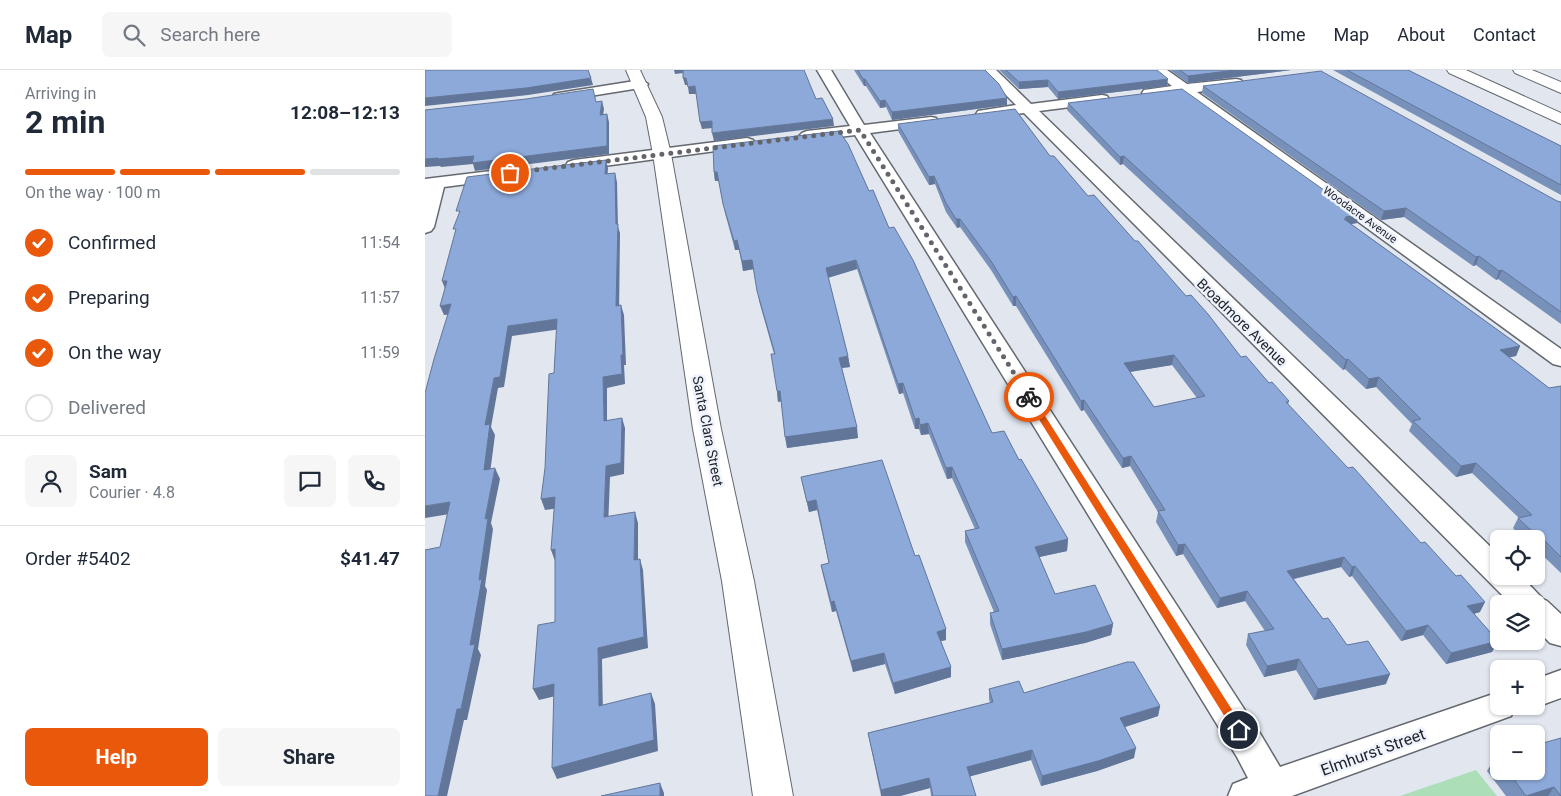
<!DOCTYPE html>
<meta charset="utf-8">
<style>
:root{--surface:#fff;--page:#f6f6f7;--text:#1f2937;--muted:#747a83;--line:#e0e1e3;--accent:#ea580c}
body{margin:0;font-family:Roboto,sans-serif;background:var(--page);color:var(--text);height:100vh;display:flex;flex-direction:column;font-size:19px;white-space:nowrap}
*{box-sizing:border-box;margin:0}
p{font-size:16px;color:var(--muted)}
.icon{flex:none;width:28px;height:28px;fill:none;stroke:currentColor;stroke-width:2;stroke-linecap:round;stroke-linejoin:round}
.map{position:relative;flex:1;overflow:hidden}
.panel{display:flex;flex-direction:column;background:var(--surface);width:425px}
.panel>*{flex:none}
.tools{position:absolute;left:1065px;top:460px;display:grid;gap:10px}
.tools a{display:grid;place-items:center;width:55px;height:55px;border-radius:8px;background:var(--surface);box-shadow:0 1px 4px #0004;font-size:25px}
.pin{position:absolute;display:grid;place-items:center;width:42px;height:42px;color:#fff;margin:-21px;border:2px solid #fff;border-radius:50%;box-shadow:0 1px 5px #0007}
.courier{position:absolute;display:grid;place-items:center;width:50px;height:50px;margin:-25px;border:4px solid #ea580c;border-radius:50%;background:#fff;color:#222;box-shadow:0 1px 6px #0007}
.overview em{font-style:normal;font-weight:700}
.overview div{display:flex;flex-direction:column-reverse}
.overview{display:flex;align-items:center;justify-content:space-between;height:85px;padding:0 25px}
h1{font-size:32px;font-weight:700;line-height:38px}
.bar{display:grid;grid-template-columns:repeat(4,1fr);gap:8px 5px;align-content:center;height:60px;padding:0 25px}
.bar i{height:6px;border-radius:4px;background:var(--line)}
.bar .active{background:var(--accent)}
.bar p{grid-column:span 4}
.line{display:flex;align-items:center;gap:12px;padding:0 25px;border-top:1px solid var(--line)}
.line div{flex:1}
.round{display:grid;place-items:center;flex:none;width:52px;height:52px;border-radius:8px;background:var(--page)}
ol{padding:0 25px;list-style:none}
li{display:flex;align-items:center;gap:15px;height:55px}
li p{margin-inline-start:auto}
li .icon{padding:5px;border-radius:50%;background:var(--accent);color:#fff;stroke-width:4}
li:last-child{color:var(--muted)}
li i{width:28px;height:28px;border:2px solid var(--line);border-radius:50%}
.action{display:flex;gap:10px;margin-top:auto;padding:10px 25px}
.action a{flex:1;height:58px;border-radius:8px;background:var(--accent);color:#fff;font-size:20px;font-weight:700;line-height:58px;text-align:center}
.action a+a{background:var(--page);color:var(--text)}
header{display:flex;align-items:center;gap:30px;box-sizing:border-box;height:70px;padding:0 25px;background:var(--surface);border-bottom:1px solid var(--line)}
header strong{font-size:24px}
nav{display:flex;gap:28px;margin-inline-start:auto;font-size:18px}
.search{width:350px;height:45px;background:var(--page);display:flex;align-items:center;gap:12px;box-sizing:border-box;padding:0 18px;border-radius:8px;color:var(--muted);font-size:19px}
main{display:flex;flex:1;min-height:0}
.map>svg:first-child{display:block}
.green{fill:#acdeb8}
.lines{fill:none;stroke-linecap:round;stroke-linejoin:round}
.street-casing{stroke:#646970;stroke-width:3}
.secondary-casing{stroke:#646970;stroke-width:2}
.highway-casing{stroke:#646970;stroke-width:2}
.street{fill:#fff;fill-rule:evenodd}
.secondary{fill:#fff;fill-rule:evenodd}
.highway{fill:#fff;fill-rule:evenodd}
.wall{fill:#7891bb;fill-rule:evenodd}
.shaded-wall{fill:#627699}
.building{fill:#8ca9da;stroke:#627699;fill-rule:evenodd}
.route{fill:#ea580c}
.done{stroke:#63656b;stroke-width:5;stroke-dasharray:0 9}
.labels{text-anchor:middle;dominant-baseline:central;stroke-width:5;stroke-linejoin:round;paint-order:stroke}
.far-street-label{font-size:11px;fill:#1f2024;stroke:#eef3fd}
.street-label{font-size:14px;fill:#1f2024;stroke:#eef3fd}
.near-street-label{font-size:16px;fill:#1f2024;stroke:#eef3fd}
</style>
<header>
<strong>Map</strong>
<div class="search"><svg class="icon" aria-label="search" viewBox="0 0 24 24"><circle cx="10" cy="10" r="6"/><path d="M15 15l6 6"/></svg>Search here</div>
<nav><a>Home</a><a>Map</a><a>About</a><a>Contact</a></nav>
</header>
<main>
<section class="panel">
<div class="overview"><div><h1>2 min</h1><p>Arriving in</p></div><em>12:08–12:13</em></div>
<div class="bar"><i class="active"></i><i class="active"></i><i class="active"></i><i></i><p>On the way · 100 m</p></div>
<ol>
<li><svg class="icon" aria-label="check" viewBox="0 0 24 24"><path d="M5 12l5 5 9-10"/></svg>Confirmed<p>11:54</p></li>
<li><svg class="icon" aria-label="check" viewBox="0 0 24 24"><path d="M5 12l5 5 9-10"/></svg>Preparing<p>11:57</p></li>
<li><svg class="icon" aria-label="check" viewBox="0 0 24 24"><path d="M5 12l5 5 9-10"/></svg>On the way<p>11:59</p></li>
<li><i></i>Delivered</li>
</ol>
<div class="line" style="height:90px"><a class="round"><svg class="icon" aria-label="person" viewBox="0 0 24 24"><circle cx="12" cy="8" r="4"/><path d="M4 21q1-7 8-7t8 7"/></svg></a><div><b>Sam</b><p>Courier · 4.8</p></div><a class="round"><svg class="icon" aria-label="chat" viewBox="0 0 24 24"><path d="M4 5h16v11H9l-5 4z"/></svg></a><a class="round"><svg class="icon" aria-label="phone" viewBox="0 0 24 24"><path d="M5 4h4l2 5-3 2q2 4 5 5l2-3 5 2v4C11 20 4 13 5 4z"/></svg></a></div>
<div class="line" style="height:65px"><div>Order #5402</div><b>$41.47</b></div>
<div class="action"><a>Help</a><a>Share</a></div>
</section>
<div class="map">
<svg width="1136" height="726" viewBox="0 0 1136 726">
<rect width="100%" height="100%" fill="#e1e6ef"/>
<path class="green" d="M 1051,700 L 1072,726 L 975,726 Z"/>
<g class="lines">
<defs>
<path id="street" d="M 392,0 L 406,0 L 439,55 L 506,47 L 511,48 L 513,51 L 511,54 L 506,55 L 445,63 L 836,665 L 855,697 L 1074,622 L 1074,636 L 1091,636 L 1086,646 L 867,726 L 803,726 L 808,714 L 823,708 L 812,687 L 430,65 L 382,71 L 377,69 L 374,66 L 377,63 L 382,61 L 425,56 Z
M 556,0 L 571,0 L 606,34 L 677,25 L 682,26 L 684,29 L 682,32 L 677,33 L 614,41 L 1074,485 L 1074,506 L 1096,506 L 1118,529 L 1122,531 L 1136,544 L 1136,576 L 1125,573 L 1111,559 L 1111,534 L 1086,534 L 599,43 L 558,48 L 553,47 L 551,44 L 553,41 L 591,35 Z
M 726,0 L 742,0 L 762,14 L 811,9 L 816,10 L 818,13 L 816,16 L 772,22 L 1136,279 L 1136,296 L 1128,294 L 757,23 L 724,27 L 719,26 L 717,23 L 719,20 L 747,16 Z
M 216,10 L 223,14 L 221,17 L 134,31 L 129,30 L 127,27 L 129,24 L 134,23 Z
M 322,68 L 328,70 L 330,73 L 328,76 L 149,100 L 143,98 L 141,95 L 143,92 L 149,90 Z
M 74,100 L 80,101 L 82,105 L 80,109 L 19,117 L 9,157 L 6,161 L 0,163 L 0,109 Z
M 1136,600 L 1136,628 L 1111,637 L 1109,636 L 1111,636 L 1111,609 Z"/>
<path id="secondary" d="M 201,0 L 215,0 L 237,47 L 246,84 L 296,359 L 329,511 L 368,726 L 328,726 L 297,511 L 268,359 L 228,84 L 221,47 Z"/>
<path id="highway" d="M 1022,0 L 1041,0 L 1136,43 L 1136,54 L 1024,3 Z
M 1088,0 L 1107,0 L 1136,12 L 1136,23 L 1090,3 Z"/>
</defs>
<use href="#street" class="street-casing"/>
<use href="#secondary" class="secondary-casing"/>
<use href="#highway" class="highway-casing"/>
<use href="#street" class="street"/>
<use href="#secondary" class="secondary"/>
<use href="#highway" class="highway"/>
</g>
<path class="wall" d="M 429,0 L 560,0 L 582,35 L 467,50 L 461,37 L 455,38 L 441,16 L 439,16 Z
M 574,0 L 732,0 L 742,16 L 633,29 L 623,17 L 594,19 Z
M 745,0 L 866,0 L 763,13 Z
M 908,0 L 983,0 L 1136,76 L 1136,125 Z
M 778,16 L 1132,131 L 1136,132 L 1136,254 L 1073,209 L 1071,210 L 1051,195 L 1048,196 L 979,147 L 956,150 L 777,23 Z
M 643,33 L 932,153 L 926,154 L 1095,276 L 1091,286 L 1084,287 L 1124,318 L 1136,316 L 1136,503 L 1111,479 L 1111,469 L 1098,469 L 1088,458 L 1093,448 L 1094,448 L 1047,403 L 1031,407 L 984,361 L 987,354 L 951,317 L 941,319 L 920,299 L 918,300 L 711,106 L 698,94 L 695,95 L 642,40 Z
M 473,54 L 625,86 L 663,126 L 710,171 L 816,287 L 864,331 L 863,335 L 1055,542 L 1049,544 L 1073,571 L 1067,582 L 1021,594 L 998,565 L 976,571 L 927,506 L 924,507 L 916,497 L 869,509 L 898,549 L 922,575 L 961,614 L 889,630 L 871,600 L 839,607 L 821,575 L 823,564 L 840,561 L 820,531 L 792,538 L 758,484 L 751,486 L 731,452 L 733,442 L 705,396 L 697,398 L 659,340 L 656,341 L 591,236 L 588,236 L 566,200 L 535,157 L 532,158 L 521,142 L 510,114 L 504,115 L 473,61 ZM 747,295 L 772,328 L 729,337 L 705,302 Z
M 289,102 L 444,121 L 464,158 L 567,363 L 594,390 L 643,469 L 642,481 L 614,487 L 630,524 L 688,554 L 686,565 L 660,573 L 577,590 L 565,554 L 565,543 L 569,542 L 540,472 L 540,461 L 550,459 L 527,408 L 522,409 L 504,364 L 496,365 L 494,359 L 490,359 L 478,323 L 474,324 L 432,199 L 403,208 L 423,286 L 425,297 L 417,298 L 433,368 L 362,378 L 356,331 L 353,332 L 349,284 L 334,231 L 329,199 L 318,201 L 314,180 L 310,180 L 300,143 L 294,111 L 290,111 Z
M 376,407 L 490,486 L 521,570 L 516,571 L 526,607 L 470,624 L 460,594 L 428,602 L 411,541 L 407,542 L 398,505 L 396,495 L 404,493 L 392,440 L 384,442 Z
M 564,619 L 599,623 L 735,636 L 733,646 L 700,657 L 709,688 L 672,701 L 616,716 L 606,690 L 545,706 L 551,726 L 506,726 L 505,718 L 475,726 L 456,726 L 443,663 L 565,633 L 564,629 Z
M 1136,668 L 1136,726 L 1081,726 L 1062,701 L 1071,686 L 1074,685 L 1074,701 L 1111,701 Z"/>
<path class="shaded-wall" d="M 249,0 L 259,0 L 259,3 L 250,4 Z
M 811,0 L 866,0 L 763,13 L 763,6 Z
M 166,8 L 168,15 L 103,25 L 0,36 L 0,28 Z
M 258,8 L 261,8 L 263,15 L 260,15 Z
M 438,9 L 440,9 L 441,16 L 439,16 Z
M 743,9 L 742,16 L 633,29 L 633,22 Z
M 623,10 L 623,17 L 594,19 L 594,12 Z
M 270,16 L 271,24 L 264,24 L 263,17 Z
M 582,28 L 582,35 L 467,50 L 467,42 Z
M 460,30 L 461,37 L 455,38 L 455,31 Z
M 177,31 L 179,39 L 177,52 L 175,45 Z
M 182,44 L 184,52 L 184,84 L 50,101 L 48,94 L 16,97 L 15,96 L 0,97 L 0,89 Z
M 408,49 L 409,56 L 289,71 L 287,63 Z
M 287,51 L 288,58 L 277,59 L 275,52 Z
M 699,86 L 698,94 L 695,95 L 695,87 Z
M 181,90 L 183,98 L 182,113 L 180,104 Z
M 289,102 L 292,102 L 294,111 L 290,111 Z
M 190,103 L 192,112 L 193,157 L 195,163 L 194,246 L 191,236 Z
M 509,106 L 510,114 L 504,115 L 504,107 Z
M 981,138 L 979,147 L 956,150 L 959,141 Z
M 934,145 L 932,153 L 921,155 L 919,149 L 920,147 Z
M 531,149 L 535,149 L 535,157 L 532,158 Z
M 312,170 L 314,180 L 310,180 L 309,171 Z
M 1054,186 L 1051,195 L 1048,196 L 1051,187 Z
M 327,190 L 329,199 L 318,201 L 317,191 Z
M 431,190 L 432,199 L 402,208 L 401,198 Z
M 1077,200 L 1073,209 L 1071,210 L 1074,201 Z
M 17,211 L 22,211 L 21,221 Z
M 591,226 L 591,236 L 588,236 L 588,227 Z
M 26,234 L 30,244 L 19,245 L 15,236 Z
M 196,235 L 199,245 L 201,295 L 199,295 L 200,314 L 182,318 L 182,362 L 179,351 L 178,307 Z
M 132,249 L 136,259 L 87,266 L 79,317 L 73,318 L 66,357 L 70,365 L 64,411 L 59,400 L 60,355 L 69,308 L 83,256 Z
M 1095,276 L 1091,286 L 1071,290 L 1075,280 Z
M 749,285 L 747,295 L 698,303 L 699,293 Z
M 423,286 L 425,297 L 415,298 L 414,288 Z
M 923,289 L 920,299 L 918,300 L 921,290 Z
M 954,307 L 951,317 L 941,319 L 944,309 Z
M 478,313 L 478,323 L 474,324 L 473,314 Z
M 352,321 L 355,321 L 357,331 L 353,332 Z
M 659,330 L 659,340 L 656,341 L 656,331 Z
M 197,348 L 200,358 L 199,404 L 185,407 L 183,458 L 179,447 L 181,396 Z
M 494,348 L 494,359 L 490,359 L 490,349 Z
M 503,353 L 504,364 L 496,365 L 495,355 Z
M 432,357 L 433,368 L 362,378 L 360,367 Z
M 706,386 L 705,396 L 697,398 L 698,388 Z
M 1051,393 L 1047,403 L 1031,407 L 1036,396 Z
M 527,397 L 527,408 L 522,409 L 521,398 Z
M 70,398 L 75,409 L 66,453 L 68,459 L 60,516 L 62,520 L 53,579 L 56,585 L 42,650 L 39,650 L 22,726 L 13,726 L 32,639 L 45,575 L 54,510 L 60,449 Z
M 130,427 L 135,438 L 120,440 L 116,429 Z
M 391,430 L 392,440 L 384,442 L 382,432 Z
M 25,432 L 31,443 L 0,448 L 0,436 Z
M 210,442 L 213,453 L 213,501 L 209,490 Z
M 1117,468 L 1112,479 L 1111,479 L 1111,475 L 1115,469 Z
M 643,469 L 642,481 L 610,488 L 610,477 Z
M 760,474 L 758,484 L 751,486 L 753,475 Z
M 130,479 L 130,491 L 126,480 Z
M 919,487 L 916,497 L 860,511 L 862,501 Z
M 215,489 L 218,500 L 223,578 L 177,589 L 178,647 L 174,636 L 173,578 Z
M 930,496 L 927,506 L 924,507 L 927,497 Z
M 822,521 L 820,531 L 792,538 L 795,528 Z
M 409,531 L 411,541 L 407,542 L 406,532 Z
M 1060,532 L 1055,542 L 1037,547 L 1042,536 Z
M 688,554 L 686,565 L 660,573 L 577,590 L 577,579 Z
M 1003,555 L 998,565 L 976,571 L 981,561 Z
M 521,559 L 521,570 L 512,572 L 512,562 Z
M 1073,571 L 1067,582 L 1021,594 L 1026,583 Z
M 459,583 L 460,594 L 428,602 L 426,591 Z
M 874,589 L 871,600 L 839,607 L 842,596 Z
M 526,597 L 526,607 L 470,624 L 468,613 Z
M 965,604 L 961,614 L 889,630 L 893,619 Z
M 129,614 L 135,625 L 114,630 L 108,619 Z
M 226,623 L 230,634 L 233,681 L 132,709 L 127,698 Z
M 735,636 L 733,646 L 694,659 L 695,648 Z
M 711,678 L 709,688 L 672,701 L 616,716 L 617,706 Z
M 607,680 L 606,690 L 543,707 L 542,697 Z
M 504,708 L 505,718 L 475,726 L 456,726 L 456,720 Z
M 235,713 L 239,723 L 239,726 L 235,726 Z
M 1129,717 L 1123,726 L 1101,726 Z"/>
<path class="building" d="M 0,0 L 163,0 L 166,8 L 101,18 L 0,28 Z
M 258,0 L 379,0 L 391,29 L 397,28 L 408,49 L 287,63 L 287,51 L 275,52 L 270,16 L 263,17 L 261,8 L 258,8 Z
M 433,0 L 560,0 L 574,14 L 582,28 L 467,42 L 460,30 L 455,31 L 440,9 L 438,9 Z
M 581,0 L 732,0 L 743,9 L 633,22 L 623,10 L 594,12 Z
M 755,0 L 811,0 L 763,6 Z
M 922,0 L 983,0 L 1136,76 L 1136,115 Z
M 896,1 L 1132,131 L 1136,132 L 1136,242 L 1077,200 L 1074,201 L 1054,186 L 1051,187 L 981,138 L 959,141 L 778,16 Z
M 168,19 L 171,32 L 177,31 L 175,45 L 182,44 L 182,76 L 47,93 L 49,86 L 13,89 L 13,88 L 0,89 L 0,40 L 101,29 Z
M 757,19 L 934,145 L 920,147 L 922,149 L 919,149 L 1095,276 L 1075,280 L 1124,318 L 1136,316 L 1136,487 L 1117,468 L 1115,469 L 1093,448 L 1107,445 L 1051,393 L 1036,396 L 988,351 L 996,349 L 954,307 L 944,309 L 923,289 L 921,290 L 712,98 L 699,86 L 695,87 L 643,33 Z
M 590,39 L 625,86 L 629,86 L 663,126 L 669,125 L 710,171 L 713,171 L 761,226 L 766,225 L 783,244 L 816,287 L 821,286 L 844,313 L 847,312 L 864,331 L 861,332 L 923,398 L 928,397 L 996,473 L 1000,472 L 1031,506 L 1036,505 L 1060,532 L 1042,536 L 1073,571 L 1026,583 L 1003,555 L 981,561 L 930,496 L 927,497 L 919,487 L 862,501 L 898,549 L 903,548 L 922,575 L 943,571 L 965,604 L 893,619 L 874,589 L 842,596 L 823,564 L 849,559 L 822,521 L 795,528 L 760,474 L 753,475 L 733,441 L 740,440 L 706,386 L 698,388 L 659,330 L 656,331 L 591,226 L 588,227 L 566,191 L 535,149 L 531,149 L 521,133 L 509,106 L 504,107 L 473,54 ZM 749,285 L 780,326 L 729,337 L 699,293 Z
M 414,61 L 423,74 L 444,121 L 448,120 L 464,158 L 469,157 L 488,190 L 567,363 L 579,361 L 594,390 L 596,389 L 643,469 L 610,477 L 630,524 L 670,515 L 688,554 L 661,562 L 577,579 L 565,543 L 574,541 L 540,461 L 554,458 L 527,397 L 521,398 L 503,353 L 495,355 L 494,348 L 490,349 L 478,313 L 473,314 L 431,190 L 401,198 L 423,286 L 414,288 L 432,357 L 360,367 L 355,321 L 352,321 L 346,284 L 350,284 L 332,221 L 327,190 L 317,191 L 312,170 L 309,171 L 298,134 L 292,102 L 289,102 L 288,76 Z
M 181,90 L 180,104 L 190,103 L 191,154 L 193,154 L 191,236 L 196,235 L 198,285 L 196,285 L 197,304 L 178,307 L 179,351 L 197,348 L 196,393 L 181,396 L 179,447 L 210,442 L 209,490 L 215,489 L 219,567 L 173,578 L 174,636 L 226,623 L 229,670 L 127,698 L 129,614 L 108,619 L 113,555 L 130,552 L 130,479 L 126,480 L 130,427 L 116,429 L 120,398 L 124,304 L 129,303 L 132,249 L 83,256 L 75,307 L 69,308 L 60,355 L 65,354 L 59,400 L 70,398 L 60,449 L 63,448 L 54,510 L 57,509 L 45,575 L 50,574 L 36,639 L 32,639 L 13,726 L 0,726 L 0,480 L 15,477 L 25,432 L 0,436 L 0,323 L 9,289 L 26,234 L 15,236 L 22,211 L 17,211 L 31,159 L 28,159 L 35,141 L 31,141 L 42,107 Z
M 457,390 L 490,486 L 494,485 L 521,559 L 512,562 L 526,597 L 468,613 L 459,583 L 426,591 L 409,531 L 406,532 L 396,495 L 404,493 L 391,430 L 382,432 L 376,407 Z
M 702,592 L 709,592 L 735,636 L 695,648 L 711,678 L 673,691 L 617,706 L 607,680 L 542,697 L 551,726 L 508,726 L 504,708 L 456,720 L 443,663 L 568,632 L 564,619 L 594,611 L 599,623 Z
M 1136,668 L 1136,726 L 1129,717 L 1101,726 L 1083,701 L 1111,701 L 1111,675 Z
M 235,713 L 235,726 L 176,726 Z"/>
<path class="route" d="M 601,325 L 608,327 L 818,657 L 820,660 L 818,663 L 810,663 L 600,327 Z"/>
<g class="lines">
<path class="done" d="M 85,103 L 435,60 L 604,327"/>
</g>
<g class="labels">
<g class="far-street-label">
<text transform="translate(935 145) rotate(36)">Woodacre Avenue</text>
</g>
<g class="street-label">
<text transform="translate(817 252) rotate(44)">Broadmore Avenue</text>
<text transform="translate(283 361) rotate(79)">Santa Clara Street</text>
</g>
<g class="near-street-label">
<text transform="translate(948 682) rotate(-20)">Elmhurst Street</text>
</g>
</g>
</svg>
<div class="tools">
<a><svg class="icon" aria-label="locate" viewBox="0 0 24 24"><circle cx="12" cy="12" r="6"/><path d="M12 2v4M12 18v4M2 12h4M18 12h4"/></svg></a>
<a><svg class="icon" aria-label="layers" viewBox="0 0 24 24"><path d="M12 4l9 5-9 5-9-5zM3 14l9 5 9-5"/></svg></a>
<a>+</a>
<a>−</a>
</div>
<div class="pin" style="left:85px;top:103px;background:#ea580c"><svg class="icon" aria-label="bag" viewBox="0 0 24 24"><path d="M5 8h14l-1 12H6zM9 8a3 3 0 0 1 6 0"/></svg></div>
<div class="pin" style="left:814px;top:660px;background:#1f2937"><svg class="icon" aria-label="home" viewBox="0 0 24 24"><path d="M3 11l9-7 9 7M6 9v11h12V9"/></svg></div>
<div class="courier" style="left:604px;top:327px"><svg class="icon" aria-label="bike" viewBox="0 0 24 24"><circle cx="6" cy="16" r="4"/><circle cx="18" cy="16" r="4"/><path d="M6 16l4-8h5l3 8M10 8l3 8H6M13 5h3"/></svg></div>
</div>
</main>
